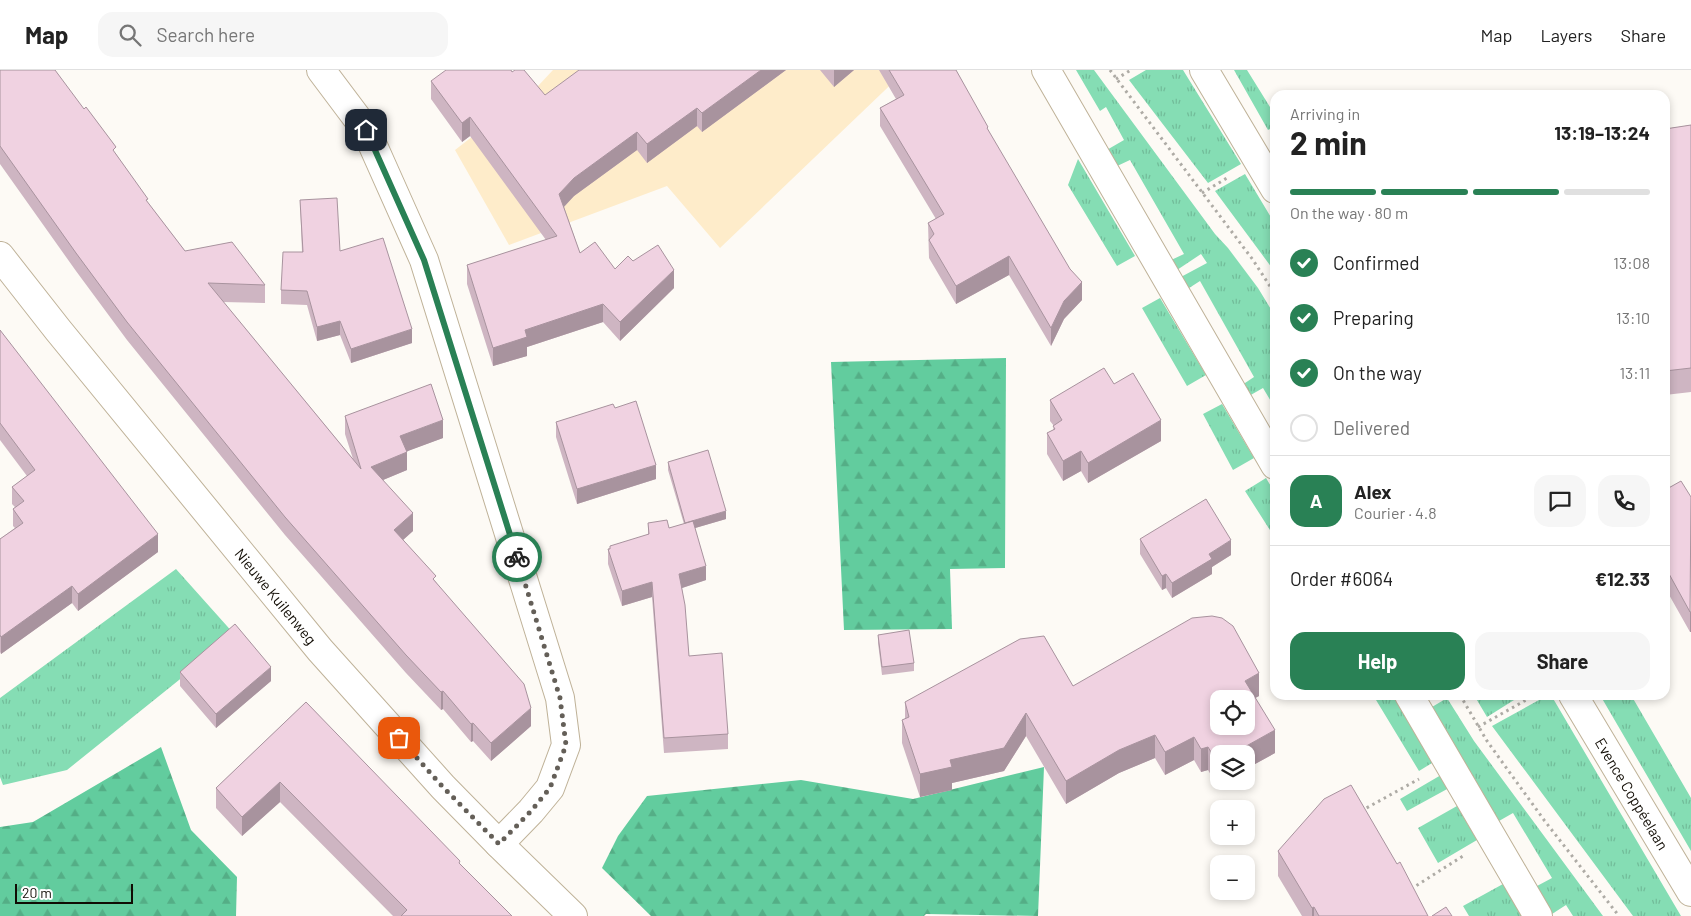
<!DOCTYPE html>
<meta charset="utf-8">
<style>
:root{--surface:#fff;--page:#f6f6f6;--text:#222;--muted:#767676;--line:#e0e0e0;--accent:#298155}
body{margin:0;font-family:Barlow,sans-serif;background:var(--page);color:var(--text);height:100vh;display:flex;flex-direction:column;font-size:19px;white-space:nowrap}
*{box-sizing:border-box;margin:0}
p{font-size:16px;color:var(--muted)}
.icon{flex:none;width:28px;height:28px;fill:none;stroke:currentColor;stroke-width:2;stroke-linecap:round;stroke-linejoin:round}
.map{position:relative;flex:1;overflow:hidden}
.details{position:absolute;left:1270px;top:20px;width:400px;height:610px;display:flex;flex-direction:column;background:var(--surface);border-radius:15px;box-shadow:0 2px 8px #0003}
.details>*{flex:none}
.controls{position:absolute;left:1210px;top:620px;display:grid;gap:10px}
.controls a{display:grid;place-items:center;width:45px;height:45px;border-radius:10px;background:var(--surface);box-shadow:0 2px 8px #0003;font-size:25px}
.scale{position:absolute;left:15px;bottom:12px;width:118px;box-sizing:border-box;padding-left:5px;border:2px solid #110c04;border-top:0;font-size:14px;line-height:18px;white-space:nowrap;color:#110c04;-webkit-text-stroke:4px #fff;paint-order:stroke}
.pin{position:absolute;display:grid;place-items:center;width:42px;height:42px;color:#fff;margin:-21px;border-radius:10px;box-shadow:0 2px 8px #0006}
.courier{position:absolute;display:grid;place-items:center;width:50px;height:50px;margin:-25px;border:4px solid #298155;border-radius:50%;background:#fff;color:#222;box-shadow:0 1px 6px #0007}
.summary em{font-style:normal;font-weight:700}
.summary div{display:flex;flex-direction:column-reverse}
.summary{display:flex;align-items:center;justify-content:space-between;height:85px;padding:0 20px}
h1{font-size:32px;font-weight:700;line-height:38px}
.bar{display:grid;grid-template-columns:repeat(4,1fr);gap:8px 5px;align-content:center;height:60px;padding:0 20px}
.bar i{height:6px;border-radius:4px;background:var(--line)}
.bar .selected{background:var(--accent)}
.bar p{grid-column:span 4}
.line{display:flex;align-items:center;gap:12px;padding:0 20px;border-top:1px solid var(--line)}
.line div{flex:1}
.round{display:grid;place-items:center;flex:none;width:52px;height:52px;border-radius:15px;background:var(--page)}
ol{padding:0 20px;list-style:none}
li{display:flex;align-items:center;gap:15px;height:55px}
li p{margin-inline-start:auto}
li .icon{padding:5px;border-radius:50%;background:var(--accent);color:#fff;stroke-width:4}
li:last-child{color:var(--muted)}
li i{width:28px;height:28px;border:2px solid var(--line);border-radius:50%}
.button{display:flex;gap:10px;margin-top:auto;padding:10px 20px}
.button a{flex:1;height:58px;border-radius:15px;background:var(--accent);color:#fff;font-size:20px;font-weight:700;line-height:58px;text-align:center}
.button a+a{background:var(--page);color:var(--text)}
header{display:flex;align-items:center;gap:30px;box-sizing:border-box;height:70px;padding:0 25px;background:var(--surface);border-bottom:1px solid var(--line)}
header strong{font-size:24px}
nav{display:flex;gap:28px;margin-inline-start:auto;font-size:18px}
.search{width:350px;height:45px;background:var(--page);display:flex;align-items:center;gap:12px;box-sizing:border-box;padding:0 18px;border-radius:15px;color:var(--muted);font-size:19px}
.map>svg:first-child{display:block}
.built{fill:#feecca}
.grass{fill:url(#grass-tufts)}
.forest{fill:url(#forest-firs)}
.lines{fill:none;stroke-linecap:round;stroke-linejoin:round}
.street-casing{stroke:#bfb298;stroke-width:30}
.secondary-casing{stroke:#bfb298;stroke-width:30}
.path{stroke:#aeaba5;stroke-width:3;stroke-dasharray:2.5 4;stroke-linecap:butt}
.street{stroke:#fff;stroke-width:28}
.secondary{stroke:#fff;stroke-width:28}
.wall{fill:#ceb5c2}
.shaded-wall{fill:#a8939e}
.building{fill:#f0d2e1;stroke:#a8939e;fill-rule:evenodd}
.done{stroke:#645f58;stroke-width:5;stroke-dasharray:0 9}
.route{stroke:#298155;stroke-width:6}
.labels{text-anchor:middle;dominant-baseline:central;stroke-width:4.5;stroke-linejoin:round;paint-order:stroke}
.street-label{font-size:15px;fill:#110c04;stroke:#fff}
</style>
<header>
<strong>Map</strong>
<div class="search"><svg class="icon" aria-label="search" viewBox="0 0 24 24"><circle cx="10" cy="10" r="6"/><path d="M15 15l6 6"/></svg>Search here</div>
<nav><a>Map</a><a>Layers</a><a>Share</a></nav>
</header>
<div class="map">
<svg width="1691" height="846" viewBox="0 0 1691 846">
<defs>
<pattern id="grass-tufts" width="24" height="20" patternUnits="userSpaceOnUse" patternTransform="scale(1.25)"><rect width="24" height="20" fill="#85ddb4"/><path d="M3 7l-1-3M5 7V3M7 7l1-3M15 17l-1-3M17 17v-4M19 17l1-3" fill="none" stroke="#72bc99"/></pattern>
<pattern id="forest-firs" width="22" height="20" patternUnits="userSpaceOnUse" patternTransform="scale(1.25)"><rect width="22" height="20" fill="#62cc9e"/><path d="M5 1l3.5 6h-7zM16 11l3.5 6h-7z" fill="#54ae86"/></pattern>
</defs>
<rect width="100%" height="100%" fill="#fdfaf5"/>
<path class="built" d="M 553,0 L 906,0 L 720,178 L 667,116 L 509,175 L 455,80 L 538,16 Z"/>
<path class="grass" d="M 1076,0 L 1094,0 L 1215,164 L 1228,178 L 1258,218 L 1275,246 L 1275,338 L 1263,318 L 1249,326 L 1242,315 L 1254,307 L 1200,211 L 1186,220 L 1179,208 L 1207,193 L 1201,184 L 1177,200 L 1169,191 L 1184,184 L 1130,90 L 1115,97 L 1105,81 L 1124,70 L 1106,37 L 1100,41 Z
M 1146,0 L 1183,0 L 1241,94 L 1208,113 L 1129,10 Z
M 1234,0 L 1247,0 L 1275,45 L 1275,57 L 1268,60 Z
M 1078,89 L 1135,186 L 1117,196 L 1068,115 Z
M 1245,104 L 1275,154 L 1275,202 L 1215,121 Z
M 1160,228 L 1206,305 L 1187,316 L 1142,238 Z
M 1222,334 L 1254,388 L 1233,400 L 1203,344 Z
M 1266,408 L 1275,423 L 1275,468 L 1245,421 Z
M 176,499 L 235,565 L 67,700 L 3,715 L 0,707 L 0,628 Z
M 1373,625 L 1393,625 L 1432,693 L 1419,701 Z
M 1474,625 L 1522,625 L 1487,647 Z
M 1548,625 L 1551,625 L 1681,846 L 1633,846 L 1492,656 Z
M 1600,625 L 1631,625 L 1691,728 L 1691,781 Z
M 1447,628 L 1474,671 L 1603,846 L 1573,846 L 1566,835 L 1552,844 L 1537,816 L 1552,808 L 1513,743 L 1499,751 L 1432,637 Z
M 1441,705 L 1449,718 L 1407,741 L 1400,729 Z
M 1457,736 L 1477,770 L 1438,793 L 1418,758 Z
M 1503,814 L 1522,846 L 1469,846 L 1463,836 Z"/>
<path class="forest" d="M 1006,288 L 1005,498 L 950,499 L 952,559 L 844,560 L 831,292 Z
M 161,677 L 191,760 L 237,807 L 236,846 L 0,846 L 0,757 L 33,752 Z
M 1044,697 L 1038,846 L 926,844 L 924,846 L 651,846 L 602,798 L 618,766 L 647,726 L 801,710 L 913,729 Z"/>
<g class="lines">
<defs>
<g id="street">
<path d="M 321,0 L 366,60 L 424,190 L 560,628 L 566,675 L 550,718 L 531,741 L 499,774"/>
<path d="M 1046,0 L 1275,395"/>
<path id="s1" d="M 0,186 L 58,260 L 320,580 L 443,717 L 499,774 L 573,846"/>
<path d="M 1409,625 L 1538,846"/>
</g>
<g id="secondary">
<path d="M 1204,0 L 1275,119"/>
<path id="s2" d="M 1573,625 L 1691,822"/>
</g>
</defs>
<use href="#street" class="street-casing"/>
<use href="#secondary" class="secondary-casing"/>
<path class="path" d="M 1110,0 L 1253,190 L 1275,224
M 1116,9 L 1131,0
M 1202,123 L 1227,108
M 1460,625 L 1487,671 L 1544,750 L 1619,846
M 1478,657 L 1535,625
M 1361,741 L 1419,709
M 1411,819 L 1463,786"/>
<use href="#street" class="street"/>
<use href="#secondary" class="secondary"/>
</g>
<path class="wall" d="M 0,0 L 116,84 L 148,133 L 185,181 L 265,215 L 265,233 L 223,232 L 353,389 L 345,364 L 345,346 L 443,368 L 407,381 L 407,400 L 383,410 L 413,461 L 403,470 L 436,512 L 531,656 L 491,691 L 473,671 L 471,672 L 443,639 L 441,640 L 406,603 L 285,465 L 127,270 L 76,201 L 0,94 Z
M 786,0 L 702,62 L 697,56 L 647,93 L 637,80 L 574,126 L 564,137 L 580,183 L 615,199 L 633,191 L 674,218 L 620,271 L 603,252 L 527,277 L 527,286 L 493,296 L 467,214 L 467,195 L 546,170 L 470,66 L 462,72 L 431,29 L 431,11 L 512,2 L 545,25 Z
M 820,0 L 854,0 L 834,17 Z
M 879,0 L 956,0 L 988,60 L 1082,230 L 1064,249 L 1051,276 L 1009,205 L 956,234 L 929,188 L 928,153 L 936,149 L 880,56 L 880,38 L 896,29 Z
M 1691,55 L 1691,322 L 1665,325 L 1665,59 Z
M 300,130 L 340,181 L 412,273 L 351,293 L 340,265 L 317,271 L 307,235 L 281,234 L 281,220 L 302,182 Z
M 0,260 L 158,482 L 78,541 L 72,533 L 1,584 L 0,582 L 0,469 L 15,458 L 13,456 L 13,439 L 15,437 L 12,434 L 12,417 L 27,406 L 0,370 Z
M 1114,314 L 1161,371 L 1088,413 L 1081,401 L 1063,411 L 1047,384 L 1047,363 L 1053,360 L 1054,356 L 1050,351 L 1050,330 Z
M 615,338 L 656,409 L 577,434 L 556,367 L 556,352 Z
M 668,392 L 726,449 L 695,458 L 706,510 L 682,518 L 689,586 L 728,664 L 728,679 L 664,683 L 652,527 L 622,536 L 608,494 L 608,479 L 648,465 L 648,453 L 669,458 L 684,454 L 668,400 Z
M 1665,420 L 1691,427 L 1690,562 L 1668,523 Z
M 1140,469 L 1231,485 L 1212,497 L 1212,504 L 1172,528 L 1166,518 L 1162,520 L 1140,484 Z
M 878,565 L 914,593 L 914,601 L 882,605 L 878,573 Z
M 180,602 L 271,611 L 216,658 L 180,616 Z
M 1073,616 L 1259,626 L 1255,628 L 1275,683 L 1246,699 L 1246,684 L 1219,711 L 1223,711 L 1217,715 L 1208,700 L 1201,702 L 1194,690 L 1165,705 L 1155,688 L 1119,703 L 1066,734 L 1026,666 L 1004,701 L 952,713 L 952,720 L 920,727 L 902,673 L 902,650 L 905,649 L 905,632 Z
M 306,632 L 460,794 L 512,846 L 393,846 L 280,732 L 242,766 L 216,738 L 216,718 Z
M 1278,781 L 1397,794 L 1428,846 L 1302,846 L 1278,806 Z"/>
<path class="shaded-wall" d="M 761,0 L 786,0 L 702,62 L 702,43 Z
M 834,0 L 854,0 L 834,17 Z
M 697,38 L 697,56 L 647,93 L 647,74 Z
M 470,47 L 470,66 L 462,72 L 462,53 Z
M 637,62 L 637,80 L 574,126 L 559,142 L 559,124 L 574,108 Z
M 1009,186 L 1009,205 L 956,234 L 956,216 Z
M 674,200 L 674,218 L 620,271 L 620,252 Z
M 1082,212 L 1082,230 L 1064,249 L 1051,276 L 1051,258 L 1064,231 Z
M 603,234 L 603,252 L 527,277 L 527,286 L 493,296 L 493,278 L 525,260 Z
M 340,251 L 340,265 L 317,271 L 317,257 Z
M 412,259 L 412,273 L 351,293 L 351,279 Z
M 443,350 L 443,368 L 400,384 L 400,366 Z
M 1161,350 L 1161,371 L 1088,413 L 1088,393 Z
M 1081,381 L 1081,401 L 1063,411 L 1063,391 Z
M 407,382 L 407,400 L 371,415 L 371,397 Z
M 656,395 L 656,409 L 577,434 L 577,419 Z
M 726,441 L 726,449 L 685,461 L 685,453 Z
M 413,443 L 413,461 L 394,478 L 394,460 Z
M 158,464 L 158,482 L 78,541 L 78,524 Z
M 1231,470 L 1231,485 L 1212,497 L 1212,504 L 1172,528 L 1172,513 L 1209,484 Z
M 706,496 L 706,510 L 679,519 L 679,504 Z
M 1668,502 L 1668,523 L 1665,524 L 1665,504 Z
M 1166,504 L 1166,518 L 1162,520 L 1162,506 Z
M 652,512 L 652,527 L 622,536 L 622,521 Z
M 72,516 L 72,533 L 1,584 L 1,567 Z
M 1691,541 L 1691,562 L 1690,562 L 1690,542 Z
M 271,597 L 271,611 L 216,658 L 216,644 Z
M 1259,603 L 1259,626 L 1246,633 L 1245,611 Z
M 443,621 L 443,639 L 441,640 L 441,622 Z
M 531,638 L 531,656 L 491,691 L 491,673 Z
M 1026,643 L 1026,666 L 1004,701 L 952,713 L 952,720 L 920,727 L 920,704 L 950,690 Z
M 473,653 L 473,671 L 471,672 L 471,654 Z
M 1275,660 L 1275,683 L 1246,699 L 1246,684 L 1232,684 Z
M 1155,665 L 1155,688 L 1119,703 L 1066,734 L 1066,711 L 1119,680 Z
M 1194,667 L 1194,690 L 1165,705 L 1165,682 Z
M 1208,677 L 1208,700 L 1201,702 L 1201,679 Z
M 1219,691 L 1219,711 L 1223,711 L 1217,715 L 1217,692 Z
M 280,712 L 280,732 L 242,766 L 242,747 Z
M 1314,837 L 1314,846 L 1312,846 L 1312,838 Z"/>
<path class="building" d="M 0,0 L 55,0 L 84,39 L 86,37 L 116,77 L 113,80 L 148,129 L 146,130 L 185,181 L 232,172 L 265,215 L 208,213 L 361,399 L 345,346 L 431,314 L 443,350 L 400,366 L 407,382 L 371,397 L 413,443 L 394,460 L 436,506 L 433,509 L 524,614 L 531,638 L 491,673 L 473,653 L 471,654 L 443,621 L 441,622 L 406,585 L 285,447 L 127,252 L 76,183 L 0,76 Z
M 446,0 L 511,0 L 512,2 L 515,0 L 524,0 L 545,25 L 579,0 L 761,0 L 702,43 L 697,38 L 647,74 L 637,62 L 574,108 L 559,124 L 580,183 L 595,172 L 615,199 L 628,186 L 633,191 L 658,175 L 674,200 L 620,252 L 603,234 L 525,260 L 527,267 L 493,278 L 467,195 L 557,166 L 470,47 L 462,53 L 431,11 Z
M 889,0 L 956,0 L 988,57 L 987,58 L 1070,199 L 1082,212 L 1064,231 L 1051,258 L 1009,186 L 956,216 L 929,170 L 934,164 L 928,153 L 944,144 L 880,38 L 904,25 Z
M 1691,55 L 1691,298 L 1665,301 L 1665,59 Z
M 337,128 L 340,181 L 383,168 L 412,259 L 351,279 L 340,251 L 317,257 L 307,221 L 281,220 L 283,182 L 303,182 L 300,130 Z
M 0,260 L 158,464 L 78,524 L 72,516 L 1,567 L 0,565 L 0,469 L 23,453 L 13,439 L 24,431 L 12,417 L 35,400 L 0,353 Z
M 1104,298 L 1114,314 L 1133,303 L 1161,350 L 1088,393 L 1081,381 L 1063,391 L 1047,363 L 1055,359 L 1053,356 L 1062,350 L 1050,330 Z
M 636,331 L 656,395 L 577,419 L 556,352 L 613,334 L 615,338 Z
M 708,380 L 726,441 L 685,453 L 668,392 Z
M 1681,411 L 1691,427 L 1690,542 L 1668,502 L 1665,504 L 1665,420 Z
M 1206,429 L 1231,470 L 1209,484 L 1212,489 L 1172,513 L 1166,504 L 1162,506 L 1140,469 Z
M 667,450 L 669,458 L 693,451 L 706,496 L 679,504 L 685,535 L 689,586 L 722,583 L 728,664 L 664,668 L 652,512 L 622,521 L 608,479 L 610,479 L 610,476 L 649,464 L 648,453 Z
M 1212,546 L 1222,548 L 1233,556 L 1259,603 L 1245,611 L 1275,660 L 1232,684 L 1219,684 L 1219,691 L 1217,692 L 1208,677 L 1201,679 L 1194,667 L 1165,682 L 1155,665 L 1119,680 L 1066,711 L 1026,643 L 1004,678 L 950,690 L 952,697 L 920,704 L 902,650 L 909,647 L 905,632 L 1020,569 L 1044,566 L 1073,616 L 1192,548 ZM 1219,629 L 1246,629 L 1246,656 L 1219,656 Z
M 235,554 L 271,597 L 216,644 L 180,602 Z
M 909,560 L 914,593 L 882,597 L 878,565 Z
M 306,632 L 460,791 L 459,793 L 512,846 L 401,846 L 407,840 L 280,712 L 242,747 L 216,718 Z
M 1351,715 L 1397,794 L 1400,792 L 1428,846 L 1319,846 L 1314,837 L 1312,838 L 1278,781 L 1324,729 Z
M 1446,837 L 1452,846 L 1432,846 Z"/>
<g class="lines">
<path class="done" d="M 399,668 L 443,717 L 499,774 L 531,741 L 550,718 L 566,675 L 560,628 L 517,487"/>
<path class="route" d="M 366,60 L 424,190 L 517,487"/>
</g>
<g class="labels">
<g class="street-label">
<text stroke="none"><textPath href="#s1" startOffset="438">Nieuwe Kuilenweg</textPath></text>
<text stroke="none"><textPath href="#s2" startOffset="115">Evence Coppéelaan</textPath></text>
</g>
</g>
</svg>
<div class="controls">
<a><svg class="icon" aria-label="locate" viewBox="0 0 24 24"><circle cx="12" cy="12" r="6"/><path d="M12 2v4M12 18v4M2 12h4M18 12h4"/></svg></a>
<a><svg class="icon" aria-label="layers" viewBox="0 0 24 24"><path d="M12 4l9 5-9 5-9-5zM3 14l9 5 9-5"/></svg></a>
<a>+</a>
<a>−</a>
</div>
<div class="scale">20 m</div>
<div class="pin" style="left:399px;top:668px;background:#ea580c"><svg class="icon" aria-label="bag" viewBox="0 0 24 24"><path d="M5 8h14l-1 12H6zM9 8a3 3 0 0 1 6 0"/></svg></div>
<div class="pin" style="left:366px;top:60px;background:#1f2937"><svg class="icon" aria-label="home" viewBox="0 0 24 24"><path d="M3 11l9-7 9 7M6 9v11h12V9"/></svg></div>
<div class="courier" style="left:517px;top:487px"><svg class="icon" aria-label="bike" viewBox="0 0 24 24"><circle cx="6" cy="16" r="4"/><circle cx="18" cy="16" r="4"/><path d="M6 16l4-8h5l3 8M10 8l3 8H6M13 5h3"/></svg></div>
<section class="details">
<div class="summary"><div><h1>2 min</h1><p>Arriving in</p></div><em>13:19–13:24</em></div>
<div class="bar"><i class="selected"></i><i class="selected"></i><i class="selected"></i><i></i><p>On the way · 80 m</p></div>
<ol>
<li><svg class="icon" aria-label="check" viewBox="0 0 24 24"><path d="M5 12l5 5 9-10"/></svg>Confirmed<p>13:08</p></li>
<li><svg class="icon" aria-label="check" viewBox="0 0 24 24"><path d="M5 12l5 5 9-10"/></svg>Preparing<p>13:10</p></li>
<li><svg class="icon" aria-label="check" viewBox="0 0 24 24"><path d="M5 12l5 5 9-10"/></svg>On the way<p>13:11</p></li>
<li><i></i>Delivered</li>
</ol>
<div class="line" style="height:90px"><b class="round" style="background:var(--accent);color:#fff">A</b><div><b>Alex</b><p>Courier · 4.8</p></div><a class="round"><svg class="icon" aria-label="chat" viewBox="0 0 24 24"><path d="M4 5h16v11H9l-5 4z"/></svg></a><a class="round"><svg class="icon" aria-label="phone" viewBox="0 0 24 24"><path d="M5 4h4l2 5-3 2q2 4 5 5l2-3 5 2v4C11 20 4 13 5 4z"/></svg></a></div>
<div class="line" style="height:65px"><div>Order #6064</div><b>€12.33</b></div>
<div class="button"><a>Help</a><a>Share</a></div>
</section>
</div>
